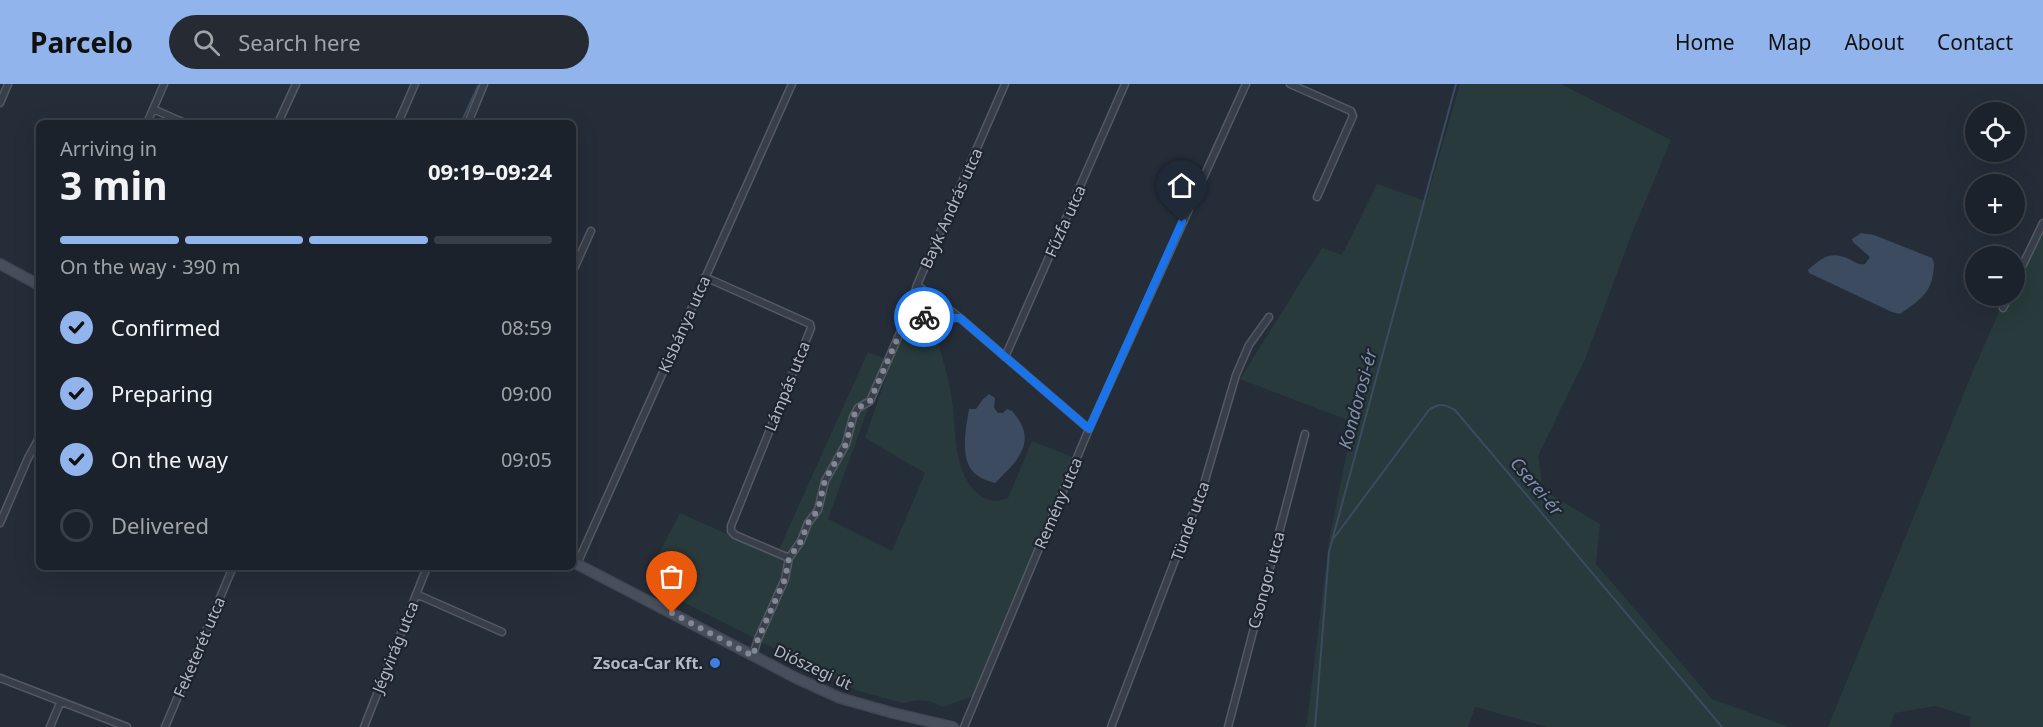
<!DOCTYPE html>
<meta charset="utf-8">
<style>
:root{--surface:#1c222b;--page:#252a33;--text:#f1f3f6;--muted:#a0a4a9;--line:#3a3f47;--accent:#92b4ec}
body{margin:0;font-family:"Noto Sans",sans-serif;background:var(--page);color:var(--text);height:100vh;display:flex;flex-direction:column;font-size:22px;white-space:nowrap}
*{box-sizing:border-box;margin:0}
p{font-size:20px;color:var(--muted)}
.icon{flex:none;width:33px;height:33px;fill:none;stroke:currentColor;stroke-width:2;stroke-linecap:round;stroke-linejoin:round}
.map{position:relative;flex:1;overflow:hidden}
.details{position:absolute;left:36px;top:36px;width:540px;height:450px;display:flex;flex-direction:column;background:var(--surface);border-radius:9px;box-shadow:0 6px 24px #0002,0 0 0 2px var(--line)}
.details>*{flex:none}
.buttons{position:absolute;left:1965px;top:18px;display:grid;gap:12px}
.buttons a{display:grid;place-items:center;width:60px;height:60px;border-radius:50%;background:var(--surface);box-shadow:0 6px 24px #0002,0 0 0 2px var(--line);font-size:30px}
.pin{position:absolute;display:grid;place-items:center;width:51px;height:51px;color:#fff;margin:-62px -26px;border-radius:50% 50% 50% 0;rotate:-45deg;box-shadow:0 0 6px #0007}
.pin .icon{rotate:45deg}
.courier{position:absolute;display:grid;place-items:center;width:60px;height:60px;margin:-30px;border:4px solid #1a73e8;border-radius:50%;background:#fff;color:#222;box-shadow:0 2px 8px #0007}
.head em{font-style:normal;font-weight:700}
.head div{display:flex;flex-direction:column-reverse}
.head{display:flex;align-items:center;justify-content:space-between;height:102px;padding:0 24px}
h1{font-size:39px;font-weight:700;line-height:45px}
.bar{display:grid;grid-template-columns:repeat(4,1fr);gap:9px 6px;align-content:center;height:72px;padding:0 24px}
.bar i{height:8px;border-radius:4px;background:var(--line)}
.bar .selected{background:var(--accent)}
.bar p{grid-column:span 4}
ol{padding:0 24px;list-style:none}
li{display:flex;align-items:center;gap:18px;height:66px}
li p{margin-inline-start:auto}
li .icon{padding:6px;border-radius:50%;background:var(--accent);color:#111;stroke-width:4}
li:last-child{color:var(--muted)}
li i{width:33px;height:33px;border:3px solid var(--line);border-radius:50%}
header{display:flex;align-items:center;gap:36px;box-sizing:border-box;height:84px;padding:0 30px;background:var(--accent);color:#111}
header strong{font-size:28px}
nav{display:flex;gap:33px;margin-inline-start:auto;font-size:21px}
.search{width:420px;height:54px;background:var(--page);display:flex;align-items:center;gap:15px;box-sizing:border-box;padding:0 21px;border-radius:33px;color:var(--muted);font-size:22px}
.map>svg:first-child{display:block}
.green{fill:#283a3b}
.water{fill:#3c4b60}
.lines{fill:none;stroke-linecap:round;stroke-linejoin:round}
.stream{stroke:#3c4b60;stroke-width:2}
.minor-casing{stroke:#545a64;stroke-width:9}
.secondary-casing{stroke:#424852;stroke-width:12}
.minor{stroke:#383f4a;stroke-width:6}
.secondary{stroke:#474f5c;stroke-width:9}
.done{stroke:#828994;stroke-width:6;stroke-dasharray:0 10.8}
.route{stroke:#1a73e8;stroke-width:8}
.shop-dot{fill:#3f7fe0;stroke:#1e242e;stroke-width:2}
.labels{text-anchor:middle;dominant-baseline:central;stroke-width:4.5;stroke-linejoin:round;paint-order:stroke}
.street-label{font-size:16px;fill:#b4bac5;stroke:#1e242e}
.poi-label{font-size:16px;font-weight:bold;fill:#b4bac5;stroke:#1e242e;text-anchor:end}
.water-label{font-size:18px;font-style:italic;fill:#7e91aa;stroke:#1e242e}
</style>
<header>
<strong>Parcelo</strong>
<div class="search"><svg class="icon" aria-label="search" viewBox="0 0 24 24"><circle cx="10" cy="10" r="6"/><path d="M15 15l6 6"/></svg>Search here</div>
<nav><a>Home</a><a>Map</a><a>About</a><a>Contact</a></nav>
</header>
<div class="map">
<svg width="2043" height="643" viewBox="0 0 2043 643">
<rect width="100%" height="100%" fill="#252d39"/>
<path class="green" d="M 1460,0 L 1561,0 L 1671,56 L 1632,149 L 1586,273 L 1538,372 L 1543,406 L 1600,440 L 1596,480 L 1712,615 L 1789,643 L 1548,643 L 1475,623 L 1468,643 L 1305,643 L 1307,639 L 1329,457 L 1353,338 L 1240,295 L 1322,164 L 1342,171 L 1377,100 L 1426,117 Z
M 2037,148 L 2043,152 L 2043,643 L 1970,643 L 1971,633 L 1935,622 L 1895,629 L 1890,643 L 1828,643 L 1973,287 L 2006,212 L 2014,212 L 2015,193 Z
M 909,227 L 933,243 C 940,265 947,287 951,310 C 957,342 951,382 975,407 C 985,417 995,419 1008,414 L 1032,357 L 1075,374 L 974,612 L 943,623 L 929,617 L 918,616 L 903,619 L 858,607 L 644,498 L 680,429 L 776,472 L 868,268 L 886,275 L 828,435 L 892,467 L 925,389 L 865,354 Z"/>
<path class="water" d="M 1861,149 L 1874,151 L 1932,174 C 1935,180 1934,182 1933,189 C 1931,210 1917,218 1900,230 L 1892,228 L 1809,189 L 1808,186 C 1823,173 1831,166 1851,176 C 1856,179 1859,181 1865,180 L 1870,173 L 1853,158 L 1852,155 Z
M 989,310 L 995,314 L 994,324 L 998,329 L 1003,329 L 1007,325 L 1012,327 C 1015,331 1018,334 1020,338 C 1035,363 1011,383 995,399 C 990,397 983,396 978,392 C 958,379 966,345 969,325 L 976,325 L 983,315 Z"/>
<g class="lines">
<path class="stream" d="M 461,39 L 478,2
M 1334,454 L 1429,326 C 1439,319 1444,320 1455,326 L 1722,643
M 1315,643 L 1329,468 L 1456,0"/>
<defs>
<path id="minor" d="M 1290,0 L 1351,27 L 1353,32 L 1317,113
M 0,19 L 8,0
M 153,25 L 185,39
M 147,39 L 164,0
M 278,39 L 296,0
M 398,39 L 415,0
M 468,39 L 484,0
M 573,187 L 591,147
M 705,193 L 810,240 L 811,244 L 731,442 L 731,447 L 735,451 L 789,474
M 2014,199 L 2043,139
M 917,201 L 960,234 L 1089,345
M 2003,224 L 2009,212
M 910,226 L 921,232 L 959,234
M 1005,273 L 1125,0
M 0,439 L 28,374 L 38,356 L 39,348
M 577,480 L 792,0
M 416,510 L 502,548
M 753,571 L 758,555 L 785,495 L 789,474 L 801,457 L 808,439 L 818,426 L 825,397 L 846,360 L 853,333 L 858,324 L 870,317 L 910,226 L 917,201 L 1005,0
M 0,594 L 127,643
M 50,643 L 60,619
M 165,643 L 233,483
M 364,643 L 427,483
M 964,643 L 1089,345 L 1246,0
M 1111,643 L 1203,403 L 1236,291 L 1249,261 L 1269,233
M 1228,643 L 1305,350"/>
<path id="secondary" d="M 0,180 L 39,201
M 573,478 L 796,594 L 840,614 L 893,629 L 953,643"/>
</defs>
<use href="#minor" class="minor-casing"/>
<use href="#secondary" class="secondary-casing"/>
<use href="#minor" class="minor"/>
<use href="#secondary" class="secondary"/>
</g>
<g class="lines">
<path class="done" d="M 672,529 L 753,572 L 758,555 L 785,495 L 789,474 L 801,457 L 808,439 L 818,426 L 825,396 L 846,360 L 853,333 L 858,324 L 870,317 L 910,226 L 924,233"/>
<path class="route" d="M 924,233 L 960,234 L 1089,345 L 1182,138"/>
</g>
<circle class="shop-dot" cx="715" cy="579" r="6"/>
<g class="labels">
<g class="street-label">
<text transform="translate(951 124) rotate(-66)">Bayk András utca</text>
<text transform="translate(1065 137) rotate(-66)">Fűzfa utca</text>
<text transform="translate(684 240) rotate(-66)">Kisbánya utca</text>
<text transform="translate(787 302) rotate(-68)">Lámpás utca</text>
<text transform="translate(1058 419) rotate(-67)">Remény utca</text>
<text transform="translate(1190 437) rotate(-70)">Tünde utca</text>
<text transform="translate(1266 496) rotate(-75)">Csongor utca</text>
<text transform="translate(199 563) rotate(-67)">Feketerét utca</text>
<text transform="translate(395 563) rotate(-68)">Jégvirág utca</text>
<text transform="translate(813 583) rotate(25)">Diószegi út</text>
</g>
<g class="poi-label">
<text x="703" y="579">Zsoca-Car Kft.</text>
</g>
<g class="water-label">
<text transform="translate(1357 315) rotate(-75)">Kondorosi-ér</text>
<text transform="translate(1537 402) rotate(50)">Cserei-ér</text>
</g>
</g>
</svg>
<div class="buttons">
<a><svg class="icon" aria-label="locate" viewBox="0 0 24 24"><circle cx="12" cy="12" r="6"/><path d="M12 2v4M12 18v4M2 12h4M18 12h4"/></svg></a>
<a>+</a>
<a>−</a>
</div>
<div class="pin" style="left:672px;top:529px;background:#ea580c"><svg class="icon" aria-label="bag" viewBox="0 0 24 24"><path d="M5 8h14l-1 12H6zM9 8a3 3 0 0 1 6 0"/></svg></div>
<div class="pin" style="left:1182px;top:138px;background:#1f2937"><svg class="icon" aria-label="home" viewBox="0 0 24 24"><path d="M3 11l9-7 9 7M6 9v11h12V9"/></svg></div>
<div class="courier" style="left:924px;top:233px"><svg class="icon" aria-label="bike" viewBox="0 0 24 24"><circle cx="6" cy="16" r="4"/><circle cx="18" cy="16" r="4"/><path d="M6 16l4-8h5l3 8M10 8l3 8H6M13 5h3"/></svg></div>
<section class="details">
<div class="head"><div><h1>3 min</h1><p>Arriving in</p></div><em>09:19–09:24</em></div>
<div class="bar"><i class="selected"></i><i class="selected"></i><i class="selected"></i><i></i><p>On the way · 390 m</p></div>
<ol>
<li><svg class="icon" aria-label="check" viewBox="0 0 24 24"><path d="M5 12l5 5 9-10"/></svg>Confirmed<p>08:59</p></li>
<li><svg class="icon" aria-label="check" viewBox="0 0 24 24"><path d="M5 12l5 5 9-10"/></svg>Preparing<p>09:00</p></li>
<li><svg class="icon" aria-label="check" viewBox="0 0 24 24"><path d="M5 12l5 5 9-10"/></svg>On the way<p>09:05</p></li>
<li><i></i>Delivered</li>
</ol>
</section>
</div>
